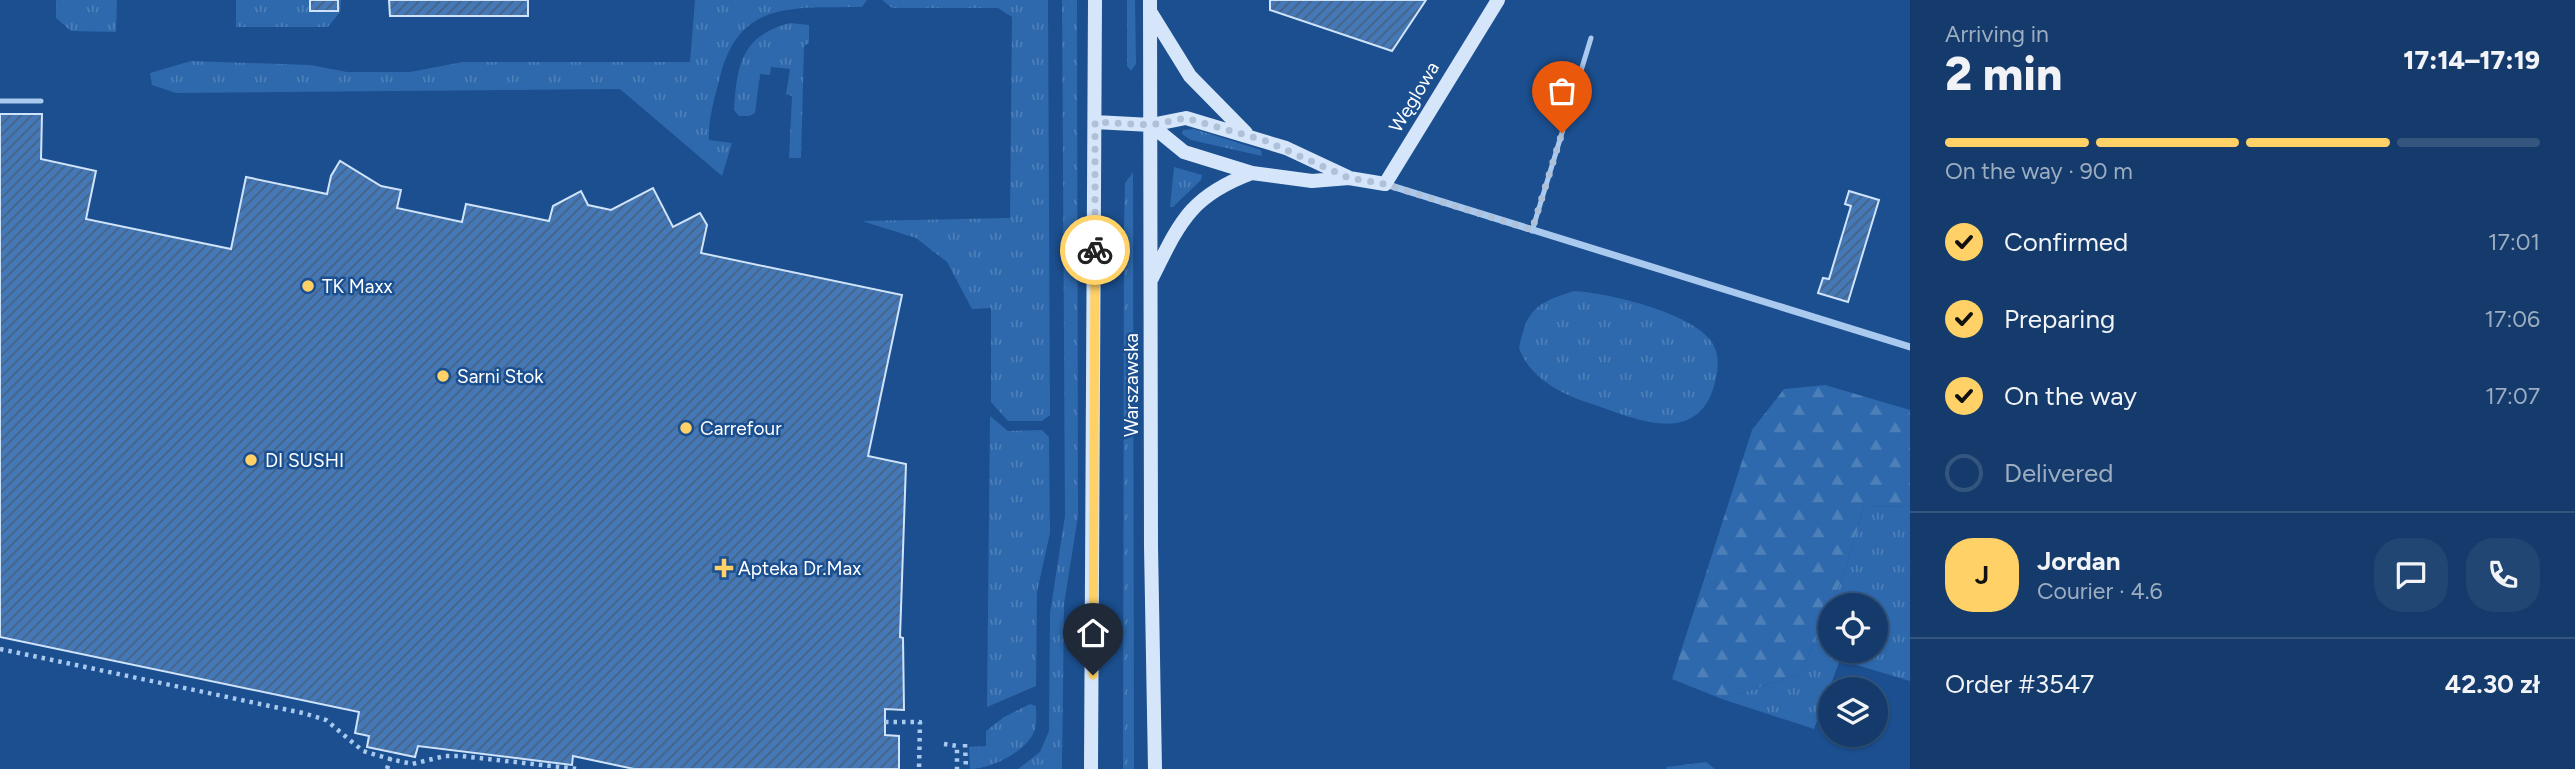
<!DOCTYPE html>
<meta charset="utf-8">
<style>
:root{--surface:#143b6b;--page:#214673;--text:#f1f3f6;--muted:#9dadc1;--line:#33557e;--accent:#ffd166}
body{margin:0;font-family:Figtree,sans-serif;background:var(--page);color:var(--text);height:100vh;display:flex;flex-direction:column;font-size:26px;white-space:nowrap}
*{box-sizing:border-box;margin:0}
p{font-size:23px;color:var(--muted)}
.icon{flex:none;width:38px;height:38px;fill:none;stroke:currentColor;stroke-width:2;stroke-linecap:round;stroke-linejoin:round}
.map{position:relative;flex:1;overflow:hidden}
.side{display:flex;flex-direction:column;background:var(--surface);width:665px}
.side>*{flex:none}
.tools{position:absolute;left:1818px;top:593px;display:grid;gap:14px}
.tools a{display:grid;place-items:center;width:70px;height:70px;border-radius:50%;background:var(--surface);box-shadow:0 2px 5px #0004,0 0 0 2px var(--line);font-size:35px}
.pin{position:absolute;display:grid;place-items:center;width:60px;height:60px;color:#fff;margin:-72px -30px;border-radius:50% 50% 50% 0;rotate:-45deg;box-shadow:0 0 7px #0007}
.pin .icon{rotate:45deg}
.courier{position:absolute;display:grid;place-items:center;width:70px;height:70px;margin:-35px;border:5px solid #ffd166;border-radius:50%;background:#fff;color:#222;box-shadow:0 2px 9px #0007}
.headline em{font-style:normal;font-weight:800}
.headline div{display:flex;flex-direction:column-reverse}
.headline{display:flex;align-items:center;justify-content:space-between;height:119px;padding:0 35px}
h1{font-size:46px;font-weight:800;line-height:52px}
.bar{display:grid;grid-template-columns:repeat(4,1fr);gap:10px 7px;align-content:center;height:84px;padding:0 35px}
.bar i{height:9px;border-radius:5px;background:var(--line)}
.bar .selected{background:var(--accent)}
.bar p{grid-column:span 4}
.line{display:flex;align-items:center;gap:18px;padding:0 35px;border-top:2px solid var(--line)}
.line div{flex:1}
.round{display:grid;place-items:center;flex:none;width:74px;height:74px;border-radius:28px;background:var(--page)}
ol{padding:0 35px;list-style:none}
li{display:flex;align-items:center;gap:21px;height:77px}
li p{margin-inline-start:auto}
li .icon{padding:7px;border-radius:50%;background:var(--accent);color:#111;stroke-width:4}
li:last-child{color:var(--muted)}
li i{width:38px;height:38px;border:4px solid var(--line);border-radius:50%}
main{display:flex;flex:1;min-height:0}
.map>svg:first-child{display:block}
.grass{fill:url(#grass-tufts);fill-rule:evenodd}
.forest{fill:url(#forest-firs)}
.building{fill:url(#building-hatch);stroke:#cfe3fa;stroke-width:2}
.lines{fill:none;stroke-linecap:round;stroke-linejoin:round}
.path{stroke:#a9c9ee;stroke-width:4.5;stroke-dasharray:3.5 5;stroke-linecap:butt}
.lane{stroke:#a9c9ee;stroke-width:5}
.street{stroke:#a9c9ee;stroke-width:7}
.secondary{stroke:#d6e6fa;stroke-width:14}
.done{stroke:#afc1d8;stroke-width:7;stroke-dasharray:0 12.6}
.route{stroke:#ffd166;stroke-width:9}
.poi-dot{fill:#ffd166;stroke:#1b4f8f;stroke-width:2.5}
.labels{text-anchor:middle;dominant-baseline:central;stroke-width:5;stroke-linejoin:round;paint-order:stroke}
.street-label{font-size:19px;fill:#fff;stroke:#1b4f8f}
.poi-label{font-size:19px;fill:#fff;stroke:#1b4f8f;text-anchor:start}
</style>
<main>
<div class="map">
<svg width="1910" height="769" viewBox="0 0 1910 769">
<defs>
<pattern id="grass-tufts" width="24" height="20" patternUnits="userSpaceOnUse" patternTransform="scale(1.75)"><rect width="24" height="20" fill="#2e69ad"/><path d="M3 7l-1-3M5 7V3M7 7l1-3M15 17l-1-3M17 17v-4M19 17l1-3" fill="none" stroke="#4d80b9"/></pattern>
<pattern id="forest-firs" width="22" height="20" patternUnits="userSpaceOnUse" patternTransform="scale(1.75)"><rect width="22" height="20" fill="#2e69ad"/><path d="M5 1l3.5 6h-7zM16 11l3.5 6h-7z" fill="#4d80b9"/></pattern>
<pattern id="building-hatch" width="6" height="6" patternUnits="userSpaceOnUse" patternTransform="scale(1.75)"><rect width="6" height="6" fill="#4478b7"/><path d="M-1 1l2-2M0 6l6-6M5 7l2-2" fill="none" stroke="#486282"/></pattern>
</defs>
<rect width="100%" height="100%" fill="#1b4f8f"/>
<path class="grass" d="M 56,0 L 117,0 L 116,32 L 71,31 L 56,18 Z
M 236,0 L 341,0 L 340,12 L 328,27 L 236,27 Z
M 695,0 L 867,0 L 862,7 C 792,8 739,0 720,77 C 715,98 708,118 709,140 L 732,143 L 722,176 L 620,89 L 176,93 L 152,85 L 150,73 L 191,61 L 310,65 L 347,72 L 410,72 L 463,62 L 690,62 Z
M 882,0 L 1048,0 L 1050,415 L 1042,421 L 1008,421 L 991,402 L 991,308 L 972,309 L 947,262 L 916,238 L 862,221 L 1010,218 L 1012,17 L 998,8 L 892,8 Z
M 1062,0 L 1077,0 L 1078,516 L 1064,604 L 1062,769 L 1018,769 L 1040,752 L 1049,731 L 1050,613 L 1065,516 Z
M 1127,0 L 1135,0 L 1136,64 L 1131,71 L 1127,66 Z
M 790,23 L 809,25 L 809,43 L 804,46 L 801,158 L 789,158 L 792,96 L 786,94 L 790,69 L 771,67 L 770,75 L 760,74 L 755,113 L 749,116 L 739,116 L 734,110 C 737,65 741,36 790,23 Z
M 1194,129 L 1261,150 L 1262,156 L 1191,140 L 1182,134 L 1183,130 Z
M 1174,167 L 1202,175 L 1201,180 L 1173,207 L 1170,207 Z
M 1133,172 L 1134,769 L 1123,769 L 1124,227 L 1125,183 Z
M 1574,291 C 1608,293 1690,312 1711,341 C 1721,356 1718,370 1714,386 C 1696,448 1633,418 1592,404 C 1563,395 1530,379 1519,348 C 1527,309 1536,303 1574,291 Z
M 990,416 L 1008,431 L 1042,430 L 1049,437 L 1050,533 L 1037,592 L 1036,686 L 987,707 Z
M 1910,506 L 1910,681 L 1840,660 L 1814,729 L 1722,699 L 1800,674 L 1843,577 L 1864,507 ZM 1830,606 L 1876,606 L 1876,651 L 1830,651 Z
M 1030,704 L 1036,706 C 1036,713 1037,722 1035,729 C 1029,751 990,769 970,769 L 969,747 L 986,746 L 986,731 L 1004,717 Z"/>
<path class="forest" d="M 1825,385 L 1910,410 L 1910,506 L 1864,507 L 1843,577 L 1800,674 L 1722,699 L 1672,679 L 1752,430 L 1784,389 Z
M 1706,762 L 1715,769 L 1666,769 L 1667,767 Z"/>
<path class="building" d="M 310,0 L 338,0 L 338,11 L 310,11 Z
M 389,0 L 528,0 L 528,16 L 390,16 Z
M 1270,0 L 1426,0 L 1392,51 L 1270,10 Z
M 0,114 L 42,114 L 41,159 L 96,171 L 86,219 L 231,249 L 246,177 L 327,194 L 331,176 L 340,161 L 381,186 L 401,190 L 397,208 L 462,222 L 466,204 L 549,221 L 553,206 L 581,191 L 588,205 L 611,210 L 653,188 L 673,227 L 700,213 L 707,225 L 701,253 L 902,295 L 868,456 L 906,464 L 900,637 L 903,638 L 904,710 L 885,709 L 885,735 L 899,736 L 899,769 L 634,769 L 573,756 L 572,765 L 418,746 L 415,757 L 367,747 L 369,736 L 355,733 L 359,712 L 0,637 Z
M 1849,191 L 1879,200 L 1848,302 L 1818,293 L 1823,278 L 1829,279 L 1851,206 L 1845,204 Z"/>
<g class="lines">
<path class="path" d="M 0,649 L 303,713 L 326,720 L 363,751 L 390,759 L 412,764 L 445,756 L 461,756 L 578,769
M 885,722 L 920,722 L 919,769
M 944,744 L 957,746 L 957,769
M 965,744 L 966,769
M 387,769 L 392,752"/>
<path class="lane" d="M 0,101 L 41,101
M 1532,231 L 1591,38"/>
<path class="street" d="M 1385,184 L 1910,347"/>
<path class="secondary" d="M 1150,0 L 1151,546 L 1155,769
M 1151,13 L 1190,76 L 1246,133
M 1095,122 L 1151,125 L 1186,118 L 1286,148 L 1348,177
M 1151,125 L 1184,152 L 1252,173 L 1312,181 L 1349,178 L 1385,184 L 1498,0
M 1152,278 C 1180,222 1190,196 1252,173
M 1091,769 L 1095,0"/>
</g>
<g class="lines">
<path class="done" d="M 1095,250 L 1095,122 L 1151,125 L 1186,118 L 1266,141 L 1349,178 L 1385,184 L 1532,230 L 1562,133"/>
<path class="route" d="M 1093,675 L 1095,250"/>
</g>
<g class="poi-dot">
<circle cx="308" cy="286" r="7"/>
<circle cx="443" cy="376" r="7"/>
<circle cx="686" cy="428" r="7"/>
<circle cx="251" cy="460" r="7"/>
<path d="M720.5 557.5h7v7h7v7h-7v7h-7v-7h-7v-7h7z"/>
</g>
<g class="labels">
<g class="street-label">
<text transform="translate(1414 97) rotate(-59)">Węglowa</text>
<text transform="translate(1131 385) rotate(-90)">Warszawska</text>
</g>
<g class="poi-label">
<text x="322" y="286">TK Maxx</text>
<text x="457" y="376">Sarni Stok</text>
<text x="700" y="428">Carrefour</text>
<text x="265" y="460">DI SUSHI</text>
<text x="738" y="568">Apteka Dr.Max</text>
</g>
</g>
</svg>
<div class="tools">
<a><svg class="icon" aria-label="locate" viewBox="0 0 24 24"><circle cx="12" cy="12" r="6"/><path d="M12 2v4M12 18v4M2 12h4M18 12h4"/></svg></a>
<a><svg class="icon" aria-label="layers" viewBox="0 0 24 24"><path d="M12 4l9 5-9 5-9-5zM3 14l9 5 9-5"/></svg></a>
</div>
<div class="pin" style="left:1562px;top:133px;background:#ea580c"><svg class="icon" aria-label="bag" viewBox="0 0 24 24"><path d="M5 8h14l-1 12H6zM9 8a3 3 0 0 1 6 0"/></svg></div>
<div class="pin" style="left:1093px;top:675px;background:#1f2937"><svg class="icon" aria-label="home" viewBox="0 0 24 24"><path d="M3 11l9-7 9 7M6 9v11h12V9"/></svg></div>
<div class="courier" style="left:1095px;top:250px"><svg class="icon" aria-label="bike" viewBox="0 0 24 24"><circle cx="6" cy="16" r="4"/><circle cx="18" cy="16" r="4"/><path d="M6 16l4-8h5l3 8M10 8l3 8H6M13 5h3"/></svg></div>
</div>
<section class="side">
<div class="headline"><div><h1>2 min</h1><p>Arriving in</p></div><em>17:14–17:19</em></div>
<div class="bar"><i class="selected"></i><i class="selected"></i><i class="selected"></i><i></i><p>On the way · 90 m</p></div>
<ol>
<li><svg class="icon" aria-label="check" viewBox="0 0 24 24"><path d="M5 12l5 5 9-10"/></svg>Confirmed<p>17:01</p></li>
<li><svg class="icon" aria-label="check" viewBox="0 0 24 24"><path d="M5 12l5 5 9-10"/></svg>Preparing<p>17:06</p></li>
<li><svg class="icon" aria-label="check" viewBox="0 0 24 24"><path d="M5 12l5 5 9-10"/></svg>On the way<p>17:07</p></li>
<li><i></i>Delivered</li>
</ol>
<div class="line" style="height:126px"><b class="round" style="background:var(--accent);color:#111">J</b><div><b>Jordan</b><p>Courier · 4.6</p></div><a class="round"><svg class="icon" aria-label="chat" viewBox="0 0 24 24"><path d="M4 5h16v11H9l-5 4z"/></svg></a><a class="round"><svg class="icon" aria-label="phone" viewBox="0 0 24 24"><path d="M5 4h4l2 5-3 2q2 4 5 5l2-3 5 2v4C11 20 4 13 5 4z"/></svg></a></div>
<div class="line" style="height:91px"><div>Order #3547</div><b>42.30 zł</b></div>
</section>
</main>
